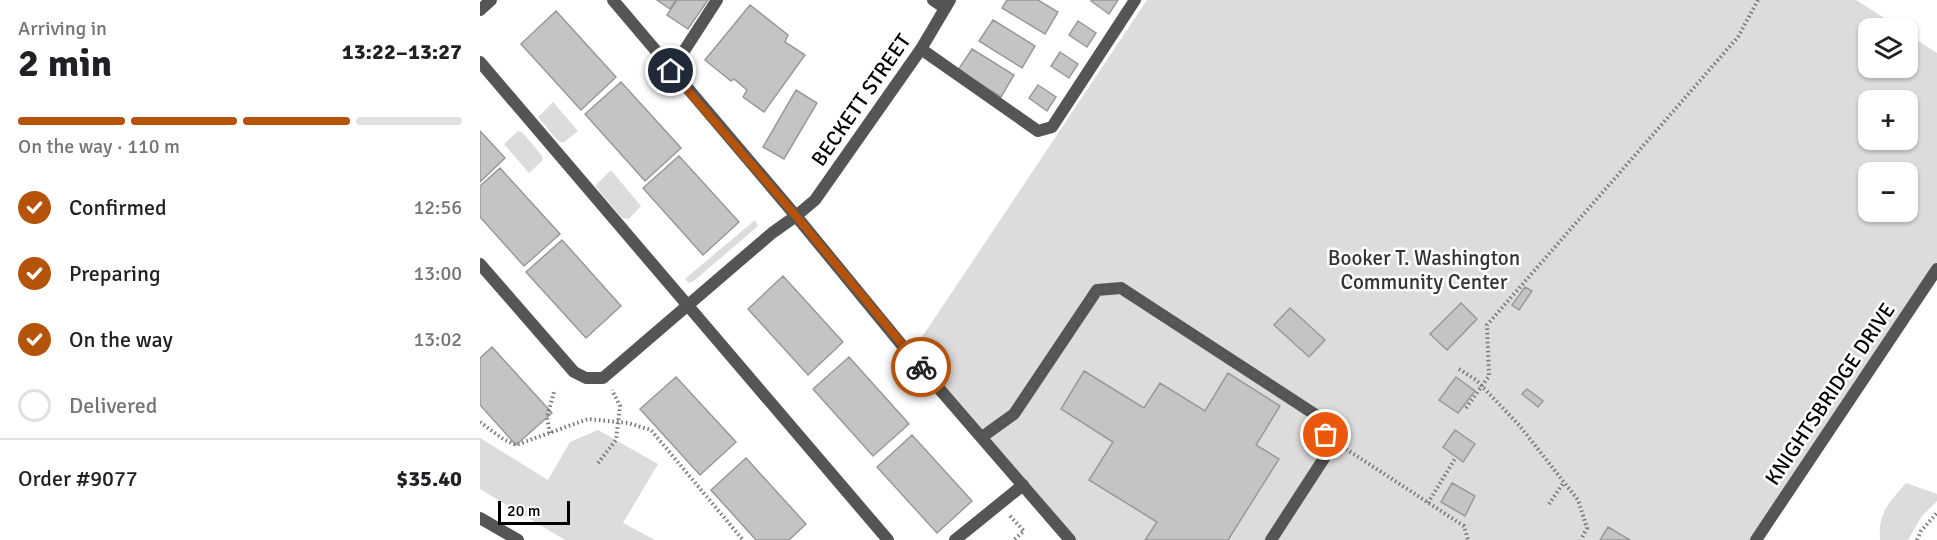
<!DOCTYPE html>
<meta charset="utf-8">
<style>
:root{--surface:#fff;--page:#f2f2f2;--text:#202124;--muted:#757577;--line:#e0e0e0;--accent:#b45309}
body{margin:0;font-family:Signika,sans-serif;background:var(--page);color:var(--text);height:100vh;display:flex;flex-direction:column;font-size:22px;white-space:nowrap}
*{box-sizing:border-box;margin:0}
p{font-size:20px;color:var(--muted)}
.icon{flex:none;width:33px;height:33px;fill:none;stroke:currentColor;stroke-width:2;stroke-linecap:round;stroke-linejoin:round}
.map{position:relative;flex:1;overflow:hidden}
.drawer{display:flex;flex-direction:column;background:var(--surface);width:480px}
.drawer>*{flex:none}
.controls{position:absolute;left:1378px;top:18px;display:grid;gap:12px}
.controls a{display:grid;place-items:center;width:60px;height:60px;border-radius:12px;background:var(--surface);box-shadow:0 2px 4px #0004;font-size:30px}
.scale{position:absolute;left:18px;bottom:15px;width:72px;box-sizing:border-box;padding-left:6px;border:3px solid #000;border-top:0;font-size:16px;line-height:21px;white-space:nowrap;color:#000;-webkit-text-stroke:4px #fff;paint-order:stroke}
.pin{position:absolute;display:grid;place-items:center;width:51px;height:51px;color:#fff;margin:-26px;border:3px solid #fff;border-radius:50%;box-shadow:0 2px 6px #0007}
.courier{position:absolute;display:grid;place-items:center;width:60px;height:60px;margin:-30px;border:4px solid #b45309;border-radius:50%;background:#fff;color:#222;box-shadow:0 2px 8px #0007}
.overview em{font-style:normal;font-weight:700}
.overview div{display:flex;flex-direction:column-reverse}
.overview{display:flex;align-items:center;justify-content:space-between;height:102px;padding:0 18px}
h1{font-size:39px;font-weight:700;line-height:45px}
.bar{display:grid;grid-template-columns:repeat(4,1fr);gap:9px 6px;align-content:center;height:72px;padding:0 18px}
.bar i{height:8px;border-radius:4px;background:var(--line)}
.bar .active{background:var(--accent)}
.bar p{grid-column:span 4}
.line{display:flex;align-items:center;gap:15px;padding:0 18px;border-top:2px solid var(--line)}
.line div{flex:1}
ol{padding:0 18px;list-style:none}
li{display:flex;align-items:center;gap:18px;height:66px}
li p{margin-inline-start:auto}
li .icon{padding:6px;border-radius:50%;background:var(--accent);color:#fff;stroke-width:4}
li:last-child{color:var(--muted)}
li i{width:33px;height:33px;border:3px solid var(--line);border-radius:50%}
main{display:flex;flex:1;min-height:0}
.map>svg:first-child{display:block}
.green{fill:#dcdcdc;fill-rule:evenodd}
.building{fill:#c4c4c4;stroke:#999;stroke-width:1.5}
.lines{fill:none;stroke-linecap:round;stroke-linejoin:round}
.path{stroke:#777;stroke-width:4;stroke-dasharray:1.5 3;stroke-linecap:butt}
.service{stroke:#555;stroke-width:12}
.minor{stroke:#555;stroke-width:12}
.tertiary{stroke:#555;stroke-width:12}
.done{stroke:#595959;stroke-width:6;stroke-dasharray:0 10.8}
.route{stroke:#b45309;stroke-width:8}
.labels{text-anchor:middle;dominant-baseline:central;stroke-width:5;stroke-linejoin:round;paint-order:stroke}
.street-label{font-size:21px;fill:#000;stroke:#fff}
.park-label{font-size:21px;fill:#333;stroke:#fff}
</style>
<main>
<section class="drawer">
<div class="overview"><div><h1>2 min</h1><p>Arriving in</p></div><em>13:22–13:27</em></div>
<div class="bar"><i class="active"></i><i class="active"></i><i class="active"></i><i></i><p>On the way · 110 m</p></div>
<ol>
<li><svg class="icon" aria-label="check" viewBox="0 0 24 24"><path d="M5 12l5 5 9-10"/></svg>Confirmed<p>12:56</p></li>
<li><svg class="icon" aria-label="check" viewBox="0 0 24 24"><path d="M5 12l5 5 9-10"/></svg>Preparing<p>13:00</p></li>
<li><svg class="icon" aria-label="check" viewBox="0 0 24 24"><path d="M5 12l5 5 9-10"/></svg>On the way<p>13:02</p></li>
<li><i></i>Delivered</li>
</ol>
<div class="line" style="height:78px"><div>Order #9077</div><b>$35.40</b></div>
</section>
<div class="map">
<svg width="1457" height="540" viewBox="0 0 1457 540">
<rect width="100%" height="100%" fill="#fff"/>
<path class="green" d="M 667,0 L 1376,0 L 1420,28 L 1389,28 L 1389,68 L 1428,68 L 1428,34 L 1457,53 L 1457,269 L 1276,540 L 590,540 L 430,355 ZM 1389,100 L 1428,100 L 1428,140 L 1389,140 ZM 1389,172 L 1428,172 L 1428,212 L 1389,212 Z
M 73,102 L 98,131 L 83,143 L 78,141 L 58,117 Z
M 38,131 L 42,132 L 63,157 L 62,161 L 49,173 L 24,144 Z
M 131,170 L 161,206 L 149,219 L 142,218 L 115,186 Z
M 275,220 L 278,226 L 215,280 L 209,283 L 205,279 Z
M 118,430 L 178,464 L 143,523 L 175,540 L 85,540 L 0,489 L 0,438 L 68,480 L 90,442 Z
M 1426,483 L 1457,494 L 1457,501 L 1442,516 L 1428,540 L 1400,540 C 1398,512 1409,503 1426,483 Z"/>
<path class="building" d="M 177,0 L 196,0 L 190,9 Z
M 197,0 L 228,0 L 208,29 L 187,15 Z
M 527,0 L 558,0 L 578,12 L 565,34 L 522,8 Z
M 612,0 L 638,0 L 629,14 L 611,1 Z
M 270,5 L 308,35 L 305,42 L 325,55 L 284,112 L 263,97 L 267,90 L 254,79 L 251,81 L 225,60 Z
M 76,11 L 136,77 L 101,110 L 41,44 Z
M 513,20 L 555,46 L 542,68 L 499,41 Z
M 598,21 L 616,33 L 607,47 L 589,35 Z
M 492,49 L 534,75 L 521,97 L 478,70 Z
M 580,52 L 598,64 L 589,78 L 571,66 Z
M 141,82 L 201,148 L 165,181 L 105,114 Z
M 558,85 L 576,97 L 567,111 L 549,98 Z
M 316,90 L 337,103 L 304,159 L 283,147 Z
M 0,131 L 25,158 L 0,182 Z
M 199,156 L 259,222 L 223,255 L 163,188 Z
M 20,168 L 80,234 L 44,266 L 0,217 L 0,186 Z
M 82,240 L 141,306 L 106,338 L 46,272 Z
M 303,276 L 363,342 L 328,375 L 268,309 Z
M 1045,287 L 1052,291 L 1039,310 L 1032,305 Z
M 981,303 L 997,319 L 967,350 L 950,334 Z
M 810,308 L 845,340 L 829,357 L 794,325 Z
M 12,347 L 72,413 L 36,445 L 0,405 L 0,358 Z
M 369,357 L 429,424 L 393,456 L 333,389 Z
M 604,371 L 664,408 L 680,383 L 725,411 L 748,373 L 800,406 L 776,445 L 799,459 L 748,540 L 665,540 L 677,522 L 609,480 L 633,442 L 581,409 Z
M 196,377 L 256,442 L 220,475 L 160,409 Z
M 976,377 L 995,391 L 978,413 L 959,400 Z
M 1047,389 L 1063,401 L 1058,407 L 1042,394 Z
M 975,430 L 995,444 L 983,462 L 963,447 Z
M 432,435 L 492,501 L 457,533 L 397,467 Z
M 266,458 L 326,524 L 309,540 L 276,540 L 231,490 Z
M 972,483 L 995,496 L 985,516 L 961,502 Z
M 1128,527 L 1150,540 L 1120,540 Z"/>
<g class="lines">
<path class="path" d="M 979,369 L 996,380 L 1039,425 L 1098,500 L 1107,528 L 1101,540
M 986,408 L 1009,376 L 1007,325 L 1258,37 L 1278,0
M 0,422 L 23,439 L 36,445 L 108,419 L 148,423 L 171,430 L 263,540
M 70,433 L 67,417 L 74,392
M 866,449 L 984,526 L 988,540
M 118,463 L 136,440 L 140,406 L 132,390
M 948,503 L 976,457
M 1069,504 L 1084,482
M 530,516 L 544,531 L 534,540
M 1437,540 L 1441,531 L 1457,513"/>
<path class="service" d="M 453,0 L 465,8
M 0,10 L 11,0
M 441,49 L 558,131 L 572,127 L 655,0
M 0,62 L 408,540
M 191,71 L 237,0
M 0,264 L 94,372 L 106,378 L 123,378 L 292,233 L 316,216
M 502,437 L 534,414 L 617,290 L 641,288 L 842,419 L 850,449 L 791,540
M 475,540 L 543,485"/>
<path class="minor" d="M 316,216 L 335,200 L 441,49 L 470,0"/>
<path class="tertiary" d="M 133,0 L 316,216 L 430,355 L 590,540
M 0,518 L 38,540
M 1276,540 L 1457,269"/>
</g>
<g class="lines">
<path class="done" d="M 441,367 L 502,437 L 534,414 L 617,290 L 641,288 L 842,419 L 846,435"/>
<path class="route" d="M 191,71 L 316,216 L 441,367"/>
</g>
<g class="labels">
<g class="street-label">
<text transform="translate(381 100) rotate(-55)">BECKETT STREET</text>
<text transform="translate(1350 394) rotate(-56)">KNIGHTSBRIDGE DRIVE</text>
</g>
<g class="park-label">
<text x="944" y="258">Booker T. Washington<tspan x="944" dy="24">Community Center</tspan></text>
</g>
</g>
</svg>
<div class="controls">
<a><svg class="icon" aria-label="layers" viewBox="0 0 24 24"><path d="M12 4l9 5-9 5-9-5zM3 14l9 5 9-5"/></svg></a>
<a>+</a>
<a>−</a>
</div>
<div class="scale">20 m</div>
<div class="pin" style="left:846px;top:435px;background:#ea580c"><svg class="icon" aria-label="bag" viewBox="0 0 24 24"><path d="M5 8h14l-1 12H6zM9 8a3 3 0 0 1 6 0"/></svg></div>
<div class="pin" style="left:191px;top:71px;background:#1f2937"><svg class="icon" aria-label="home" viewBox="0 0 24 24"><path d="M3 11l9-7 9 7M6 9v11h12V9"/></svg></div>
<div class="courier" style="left:441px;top:367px"><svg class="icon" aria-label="bike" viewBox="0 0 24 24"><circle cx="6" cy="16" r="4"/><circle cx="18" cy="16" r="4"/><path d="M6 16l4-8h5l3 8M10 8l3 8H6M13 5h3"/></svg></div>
</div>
</main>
